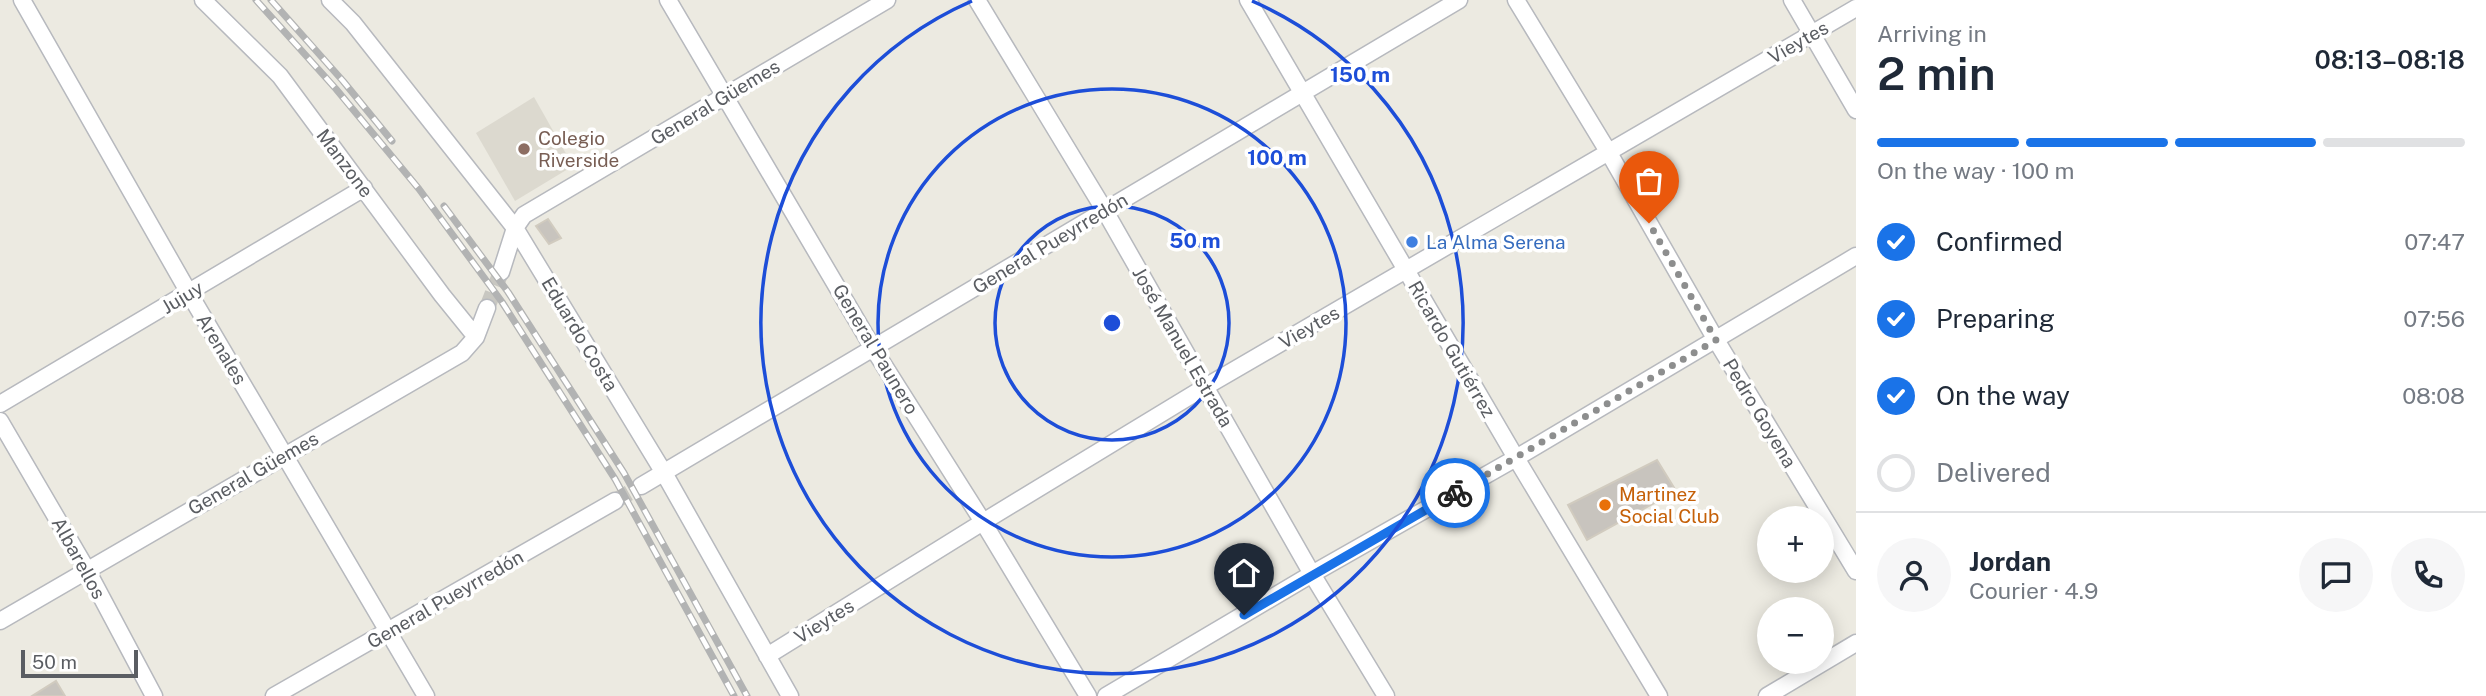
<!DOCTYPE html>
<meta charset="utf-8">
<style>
:root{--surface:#fff;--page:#f6f6f7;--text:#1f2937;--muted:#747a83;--line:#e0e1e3;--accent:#1a73e8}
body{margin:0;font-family:"Public Sans",sans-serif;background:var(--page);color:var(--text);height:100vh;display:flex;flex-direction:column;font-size:26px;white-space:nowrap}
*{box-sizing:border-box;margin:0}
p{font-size:23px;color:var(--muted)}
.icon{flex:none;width:38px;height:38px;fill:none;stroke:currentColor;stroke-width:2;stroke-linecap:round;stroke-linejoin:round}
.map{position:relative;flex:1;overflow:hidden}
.details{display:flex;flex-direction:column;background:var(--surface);width:630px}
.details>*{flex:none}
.buttons{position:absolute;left:1757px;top:506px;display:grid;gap:14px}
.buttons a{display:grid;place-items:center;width:77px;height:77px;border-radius:50%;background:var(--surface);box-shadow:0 4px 18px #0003;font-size:35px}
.scale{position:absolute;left:21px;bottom:18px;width:117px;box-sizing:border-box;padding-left:7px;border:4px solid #5a5d62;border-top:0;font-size:19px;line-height:24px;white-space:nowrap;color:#5a5d62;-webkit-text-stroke:5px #fff;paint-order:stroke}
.pin{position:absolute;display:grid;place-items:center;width:60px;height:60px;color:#fff;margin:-72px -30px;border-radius:50% 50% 50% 0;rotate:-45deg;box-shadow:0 0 7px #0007}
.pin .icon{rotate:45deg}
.courier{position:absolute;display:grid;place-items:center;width:70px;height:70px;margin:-35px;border:5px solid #1a73e8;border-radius:50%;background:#fff;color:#222;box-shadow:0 2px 9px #0007}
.summary em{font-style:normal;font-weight:600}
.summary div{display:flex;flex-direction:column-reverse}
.summary{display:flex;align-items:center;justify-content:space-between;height:119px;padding:0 21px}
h1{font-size:46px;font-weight:600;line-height:52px}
.bar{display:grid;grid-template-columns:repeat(4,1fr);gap:10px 7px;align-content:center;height:84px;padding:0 21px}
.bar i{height:9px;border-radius:5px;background:var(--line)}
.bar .active{background:var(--accent)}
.bar p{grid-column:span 4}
.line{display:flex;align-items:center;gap:18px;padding:0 21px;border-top:2px solid var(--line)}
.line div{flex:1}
.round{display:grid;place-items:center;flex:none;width:74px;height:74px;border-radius:37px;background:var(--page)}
ol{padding:0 21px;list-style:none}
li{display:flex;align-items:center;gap:21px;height:77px}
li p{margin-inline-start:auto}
li .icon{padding:7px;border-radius:50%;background:var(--accent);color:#fff;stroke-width:4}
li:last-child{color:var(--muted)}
li i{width:38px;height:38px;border:4px solid var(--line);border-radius:50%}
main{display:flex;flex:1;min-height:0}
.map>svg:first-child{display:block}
.education{fill:#dcd9cf}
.building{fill:#c8c4be;stroke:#d1cbbf;stroke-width:2}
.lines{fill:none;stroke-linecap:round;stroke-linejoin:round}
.street-tunnel{stroke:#c8c7c1;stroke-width:16;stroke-dasharray:16 8;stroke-linecap:butt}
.street-casing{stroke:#b7b9be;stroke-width:19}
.street{stroke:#fff;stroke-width:16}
.rail-casing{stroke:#b2b3b3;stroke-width:7}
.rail{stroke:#fff;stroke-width:4.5;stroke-dasharray:13;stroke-linecap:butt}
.done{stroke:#8d8e8e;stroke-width:7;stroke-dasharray:0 12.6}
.route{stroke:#1a73e8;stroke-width:9}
.ring{fill:none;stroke:#1d4ed8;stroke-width:3.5}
.education-dot{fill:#8d6e63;stroke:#fff;stroke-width:2.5}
.shop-dot{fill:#3f7fe0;stroke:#fff;stroke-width:2.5}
.food-dot{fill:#e8710a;stroke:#fff;stroke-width:2.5}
.labels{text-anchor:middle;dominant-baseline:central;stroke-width:7;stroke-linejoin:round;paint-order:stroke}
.street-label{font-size:19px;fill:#5a5d62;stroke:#fff}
.education-label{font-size:19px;fill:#785e54;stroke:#fff;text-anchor:start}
.shop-label{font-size:19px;fill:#366cbe;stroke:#fff;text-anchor:start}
.food-label{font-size:19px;fill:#c56008;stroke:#fff;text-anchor:start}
.centre{fill:#1d4ed8;stroke:#fff;stroke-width:3.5}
.ring-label{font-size:21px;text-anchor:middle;font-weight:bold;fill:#1d4ed8;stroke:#fff;stroke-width:7;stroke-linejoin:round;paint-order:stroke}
</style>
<main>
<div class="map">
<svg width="1856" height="696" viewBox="0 0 1856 696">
<rect width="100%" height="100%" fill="#eceae1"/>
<path class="education" d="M 534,97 L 573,166 L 515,201 L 476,133 Z"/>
<path class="building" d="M 548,219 L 561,238 L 549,244 L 536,226 Z
M 1657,460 L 1676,491 L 1587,540 L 1568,505 Z
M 56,681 L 65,696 L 32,696 Z"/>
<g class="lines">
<path class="street-tunnel" d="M 487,308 L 501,272
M 615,501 L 641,486"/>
<defs>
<path id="street" d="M 22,0 L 189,293 L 426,696
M 203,0 L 280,76 L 442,295 L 476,337
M 330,0 L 353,23 L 515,228 L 664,473 L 790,696
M 668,0 L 873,348 L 983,522 L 1088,696
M 977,0 L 1105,211 L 1312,574 L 1386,696
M 1248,0 L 1516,458 L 1659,696
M 1516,0 L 1609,153 L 1716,340 L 1856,571
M 1792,0 L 1856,110
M 501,272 L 515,228 L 524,215 L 887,0
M 0,404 L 364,188
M 0,421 L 87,570 L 154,696
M 641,486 L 1459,0
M 0,621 L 462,353 L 476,337 L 487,308
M 767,656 L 983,522 L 1205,387 L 1856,8
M 274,696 L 615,501
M 1106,696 L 1312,574 L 1516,458 L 1856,256
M 1767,696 L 1856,643"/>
</defs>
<use href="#street" class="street-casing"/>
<use href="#street" class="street"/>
<defs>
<path id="rail" d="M 256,0 L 336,89 L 419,189 L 502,302 L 615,479 L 734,696
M 271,0 L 343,81 L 392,141
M 444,206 L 508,292 L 624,473 L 747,696"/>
</defs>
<use href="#rail" class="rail-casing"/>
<use href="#rail" class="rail"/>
</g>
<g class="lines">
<path class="done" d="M 1455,493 L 1716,340 L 1649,223"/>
<path class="route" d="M 1244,615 L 1455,493"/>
</g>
<g class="ring">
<circle cx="1112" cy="323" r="117"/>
<circle cx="1112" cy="323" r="234"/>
<path d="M1252 1A351 351 0 1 1 972 1"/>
</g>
<circle class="education-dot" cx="524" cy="149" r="7"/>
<circle class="shop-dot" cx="1412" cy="242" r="7"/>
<circle class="food-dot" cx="1605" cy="505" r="7"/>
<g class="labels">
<g class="street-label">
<text transform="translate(1798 42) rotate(-30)">Vieytes</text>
<text transform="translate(715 102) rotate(-31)">General Güemes</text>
<text transform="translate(345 163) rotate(53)">Manzone</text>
<text transform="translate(1050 243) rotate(-31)">General Pueyrredón</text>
<text transform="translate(182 297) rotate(-31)">Jujuy</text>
<text transform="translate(1309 327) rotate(-30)">Vieytes</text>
<text transform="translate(580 334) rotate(59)">Eduardo Costa</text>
<text transform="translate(1183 347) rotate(60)">José Manuel Estrada</text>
<text transform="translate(222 349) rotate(59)">Arenales</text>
<text transform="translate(876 349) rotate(59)">General Paunero</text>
<text transform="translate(1452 349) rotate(60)">Ricardo Gutiérrez</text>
<text transform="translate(1760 413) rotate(59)">Pedro Goyena</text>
<text transform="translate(253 473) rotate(-30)">General Güemes</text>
<text transform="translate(79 558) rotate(61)">Albarellos</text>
<text transform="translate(445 599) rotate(-30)">General Pueyrredón</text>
<text transform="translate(824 621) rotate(-32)">Vieytes</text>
</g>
<g class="education-label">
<text x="538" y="138">Colegio<tspan x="538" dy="22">Riverside</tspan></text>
</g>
<g class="shop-label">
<text x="1426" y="242">La Alma Serena</text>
</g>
<g class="food-label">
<text x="1619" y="494">Martinez<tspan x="1619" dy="22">Social Club</tspan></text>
</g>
</g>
<circle cx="1112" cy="323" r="10" class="centre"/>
<g class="ring-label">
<text x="1360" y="82">150 m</text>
<text x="1277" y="165">100 m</text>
<text x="1195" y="248">50 m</text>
</g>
</svg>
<div class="buttons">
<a>+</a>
<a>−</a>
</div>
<div class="scale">50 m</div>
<div class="pin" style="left:1649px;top:223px;background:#ea580c"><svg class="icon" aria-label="bag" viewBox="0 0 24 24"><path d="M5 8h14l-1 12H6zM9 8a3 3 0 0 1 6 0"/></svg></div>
<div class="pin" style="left:1244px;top:615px;background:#1f2937"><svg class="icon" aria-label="home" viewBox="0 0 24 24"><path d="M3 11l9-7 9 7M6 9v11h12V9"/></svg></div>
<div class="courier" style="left:1455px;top:493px"><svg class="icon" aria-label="bike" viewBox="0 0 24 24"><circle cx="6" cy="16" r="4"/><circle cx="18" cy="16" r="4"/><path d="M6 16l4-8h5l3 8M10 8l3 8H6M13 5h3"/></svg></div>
</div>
<section class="details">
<div class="summary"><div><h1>2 min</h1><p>Arriving in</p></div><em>08:13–08:18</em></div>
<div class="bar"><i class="active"></i><i class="active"></i><i class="active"></i><i></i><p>On the way · 100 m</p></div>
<ol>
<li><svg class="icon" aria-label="check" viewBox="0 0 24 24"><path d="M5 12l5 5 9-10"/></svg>Confirmed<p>07:47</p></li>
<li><svg class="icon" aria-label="check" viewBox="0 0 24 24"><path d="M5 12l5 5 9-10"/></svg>Preparing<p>07:56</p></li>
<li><svg class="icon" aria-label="check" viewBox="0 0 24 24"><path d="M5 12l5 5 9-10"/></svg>On the way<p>08:08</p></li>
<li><i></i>Delivered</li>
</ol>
<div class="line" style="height:126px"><a class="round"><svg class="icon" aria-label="person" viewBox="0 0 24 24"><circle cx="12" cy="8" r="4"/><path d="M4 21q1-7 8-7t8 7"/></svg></a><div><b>Jordan</b><p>Courier · 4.9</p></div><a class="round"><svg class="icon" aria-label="chat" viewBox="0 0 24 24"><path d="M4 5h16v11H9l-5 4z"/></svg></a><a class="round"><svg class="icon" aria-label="phone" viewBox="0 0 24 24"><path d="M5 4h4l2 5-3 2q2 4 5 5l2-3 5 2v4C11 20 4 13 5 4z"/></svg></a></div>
</section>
</main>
